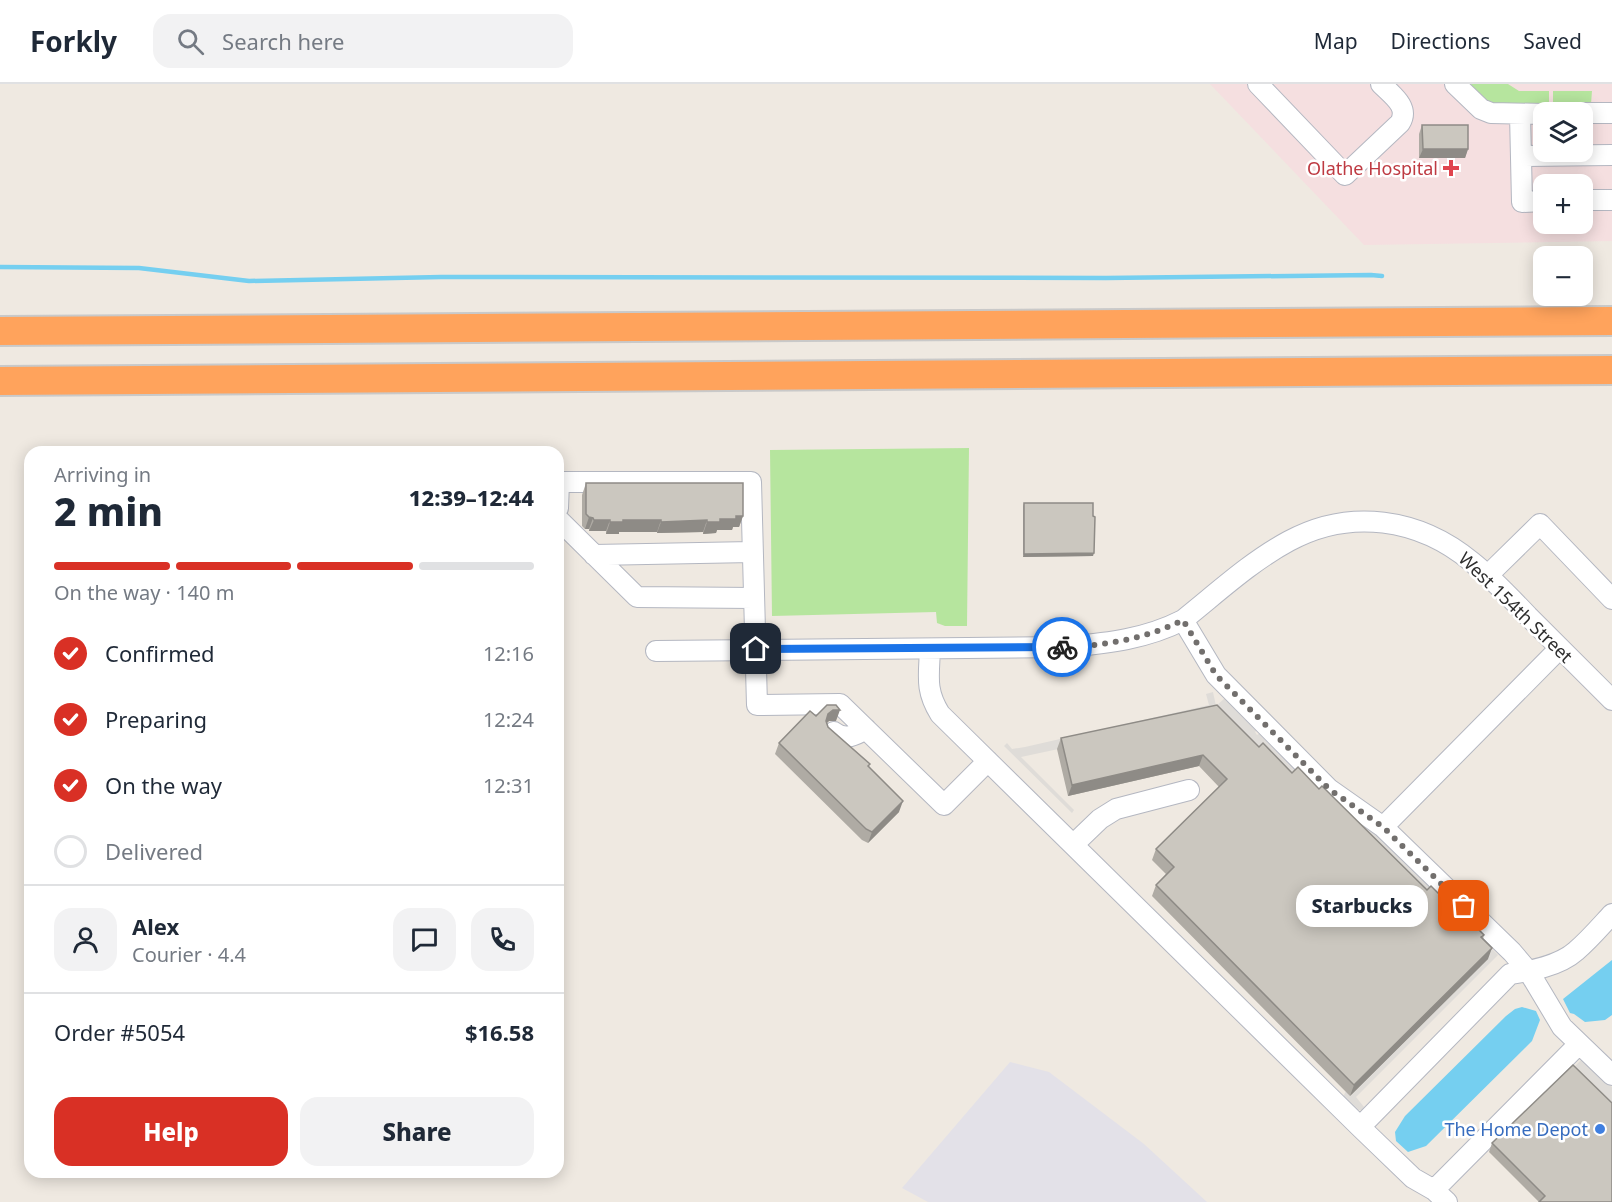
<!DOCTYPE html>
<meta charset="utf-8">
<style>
:root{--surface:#fff;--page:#f2f2f3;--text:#1f2937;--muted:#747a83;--line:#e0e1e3;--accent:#d93025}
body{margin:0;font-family:"Noto Sans",sans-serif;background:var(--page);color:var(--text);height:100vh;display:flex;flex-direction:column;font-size:22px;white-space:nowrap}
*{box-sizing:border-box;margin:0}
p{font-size:20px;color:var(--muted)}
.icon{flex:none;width:33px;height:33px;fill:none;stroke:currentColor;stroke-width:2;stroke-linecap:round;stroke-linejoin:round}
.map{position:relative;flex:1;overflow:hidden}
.side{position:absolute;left:24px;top:362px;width:540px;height:732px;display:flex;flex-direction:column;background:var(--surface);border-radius:18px;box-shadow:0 3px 15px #0003}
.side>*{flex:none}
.buttons{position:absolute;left:1533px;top:18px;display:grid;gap:12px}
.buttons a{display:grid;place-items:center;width:60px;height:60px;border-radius:12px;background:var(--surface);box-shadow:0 3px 15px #0003;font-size:30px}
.pin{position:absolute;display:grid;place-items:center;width:51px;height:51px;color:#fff;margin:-26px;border-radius:12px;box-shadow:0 3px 9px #0006}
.courier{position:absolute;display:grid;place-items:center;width:60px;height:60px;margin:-30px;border:4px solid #1a73e8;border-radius:50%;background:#fff;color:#222;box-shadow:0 2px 8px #0007}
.bubble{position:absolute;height:42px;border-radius:18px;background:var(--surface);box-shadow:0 3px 15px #0003;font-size:20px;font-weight:800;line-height:42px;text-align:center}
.head em{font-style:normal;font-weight:800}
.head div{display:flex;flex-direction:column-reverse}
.head{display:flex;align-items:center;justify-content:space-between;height:102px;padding:0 30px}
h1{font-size:39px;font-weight:800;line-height:45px}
.bar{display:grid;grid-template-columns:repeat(4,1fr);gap:9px 6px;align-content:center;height:72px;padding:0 30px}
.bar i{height:8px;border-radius:4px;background:var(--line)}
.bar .selected{background:var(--accent)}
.bar p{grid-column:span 4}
.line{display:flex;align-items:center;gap:15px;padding:0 30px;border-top:2px solid var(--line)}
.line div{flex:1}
.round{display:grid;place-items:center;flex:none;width:63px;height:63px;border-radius:18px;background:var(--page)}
ol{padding:0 30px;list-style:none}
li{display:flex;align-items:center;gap:18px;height:66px}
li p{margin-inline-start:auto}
li .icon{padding:6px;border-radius:50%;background:var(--accent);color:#fff;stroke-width:4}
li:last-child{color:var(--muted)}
li i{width:33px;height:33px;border:3px solid var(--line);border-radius:50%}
.button{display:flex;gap:12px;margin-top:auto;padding:12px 30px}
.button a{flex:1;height:69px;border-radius:18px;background:var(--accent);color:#fff;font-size:24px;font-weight:800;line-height:69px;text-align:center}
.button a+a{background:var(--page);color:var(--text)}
header{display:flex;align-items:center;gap:36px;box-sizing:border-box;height:84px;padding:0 30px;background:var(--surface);border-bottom:2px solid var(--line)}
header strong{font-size:28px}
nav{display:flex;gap:33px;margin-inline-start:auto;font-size:21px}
.search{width:420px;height:54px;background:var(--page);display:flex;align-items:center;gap:15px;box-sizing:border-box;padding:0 21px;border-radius:18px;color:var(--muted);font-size:22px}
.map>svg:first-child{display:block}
.industrial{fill:#e3e1e8}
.medical{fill:#f5dfe0;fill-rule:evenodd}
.green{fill:#b6e59e}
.plaza{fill:#dfdcd8}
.water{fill:#75cff0}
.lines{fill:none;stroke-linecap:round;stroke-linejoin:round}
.stream{stroke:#75cff0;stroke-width:4.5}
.minor-casing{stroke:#b4b7c1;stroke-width:22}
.highway-casing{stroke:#c9c9c9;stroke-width:32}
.minor{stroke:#fff;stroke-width:20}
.highway{stroke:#ffa35c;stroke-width:28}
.wall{fill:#afaba4}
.shaded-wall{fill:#8e8b86}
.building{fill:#cbc7bf;stroke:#8e8b86;stroke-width:1.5}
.done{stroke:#726f6d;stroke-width:6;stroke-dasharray:0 10.8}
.route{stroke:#1a73e8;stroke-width:8}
.health-dot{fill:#e0444e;stroke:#fff;stroke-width:2}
.shop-dot{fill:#3f7fe0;stroke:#fff;stroke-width:2}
.labels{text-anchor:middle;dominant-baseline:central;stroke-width:5;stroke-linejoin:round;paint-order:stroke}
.health-label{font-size:18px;fill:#be3a42;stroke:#fff;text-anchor:end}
.street-label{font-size:18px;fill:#2e2e2e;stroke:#fff}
.shop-label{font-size:18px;fill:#366cbe;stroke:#fff;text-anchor:end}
</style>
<header>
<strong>Forkly</strong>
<div class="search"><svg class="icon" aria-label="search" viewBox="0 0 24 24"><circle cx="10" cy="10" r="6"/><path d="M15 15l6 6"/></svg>Search here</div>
<nav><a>Map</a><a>Directions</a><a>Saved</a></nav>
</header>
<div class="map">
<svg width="1612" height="1118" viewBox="0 0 1612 1118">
<rect width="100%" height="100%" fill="#efe9e1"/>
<path class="industrial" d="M 1010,978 L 1049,988 L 1144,1060 L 1207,1118 L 928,1118 L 902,1104 Z"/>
<path class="medical" d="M 1210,0 L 1612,0 L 1612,157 L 1364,161 ZM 1544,28 L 1582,28 L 1582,68 L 1544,68 ZM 1544,100 L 1582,100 L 1582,140 L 1544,140 Z"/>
<path class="green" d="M 1471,0 L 1508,0 L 1519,7 L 1549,7 L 1549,21 L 1488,21 L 1472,4 Z
M 1553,7 L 1592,7 L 1591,20 L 1553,21 Z
M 969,364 L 967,542 L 945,542 L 937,539 L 936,528 L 772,532 L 770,366 Z"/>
<path class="plaza" d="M 1213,608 L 1216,622 L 1225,614 L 1257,646 L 1255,648 L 1257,651 L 1260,649 L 1375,748 L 1498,871 L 1356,1013 L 1364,1023 L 1362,1026 L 1357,1026 L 1343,1013 L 1346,1007 L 1350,1011 L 1213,632 L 1021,673 L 1074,726 L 1072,729 L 1004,662 L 1007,659 L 1012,665 L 1025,663 L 1209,621 L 1206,610 Z
M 1583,974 L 1612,1003 L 1612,1033 L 1568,989 Z"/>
<path class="water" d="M 1612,876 L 1612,931 L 1605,936 L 1585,938 L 1574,930 L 1570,929 L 1563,915 Z
M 1522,923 L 1536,927 L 1540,936 L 1532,957 L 1426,1062 L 1408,1068 L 1396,1057 L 1395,1048 L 1405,1032 L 1506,932 L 1515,925 Z"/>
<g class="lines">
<path class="stream" d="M 0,183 L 139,184 L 249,197 L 441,193 L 1106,194 L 1371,191 L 1382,192"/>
<defs>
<path id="minor" d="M 1258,0 L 1345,91 L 1400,39 C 1410,23 1392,11 1381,0
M 1455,0 L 1481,25 L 1491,29 L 1544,30
M 1582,29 L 1612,29
M 1520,30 L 1522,118 L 1544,117
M 1521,72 L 1612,71
M 1582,116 L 1612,116
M 558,424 L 559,398 L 751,398 L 757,621 L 840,620 L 944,721 L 988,677
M 558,435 L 637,513 L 754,514
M 594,471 L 752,468
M 1488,491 L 1540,440 L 1612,515
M 1183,536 L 1216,591 L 1329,705 L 1383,743 L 1512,868 L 1529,888 L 1562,943 L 1612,991
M 930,565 C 929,592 925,606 940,630 L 1360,1043 L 1413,1094 L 1434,1106 L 1447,1118
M 656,567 L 1068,563 C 1108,559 1146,555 1183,536 C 1217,509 1250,478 1289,457 C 1350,424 1419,434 1472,478 C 1492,494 1510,513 1528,532 C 1556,560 1584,588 1612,616
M 834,648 C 845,657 856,651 866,645
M 1383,743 L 1560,564
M 1074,760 L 1100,735 L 1116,725 L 1189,706
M 1360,1043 L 1510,890 C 1531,887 1559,882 1576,867 C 1589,856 1600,843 1612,830
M 1434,1106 L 1579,960"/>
<path id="highway" d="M 0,247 L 1612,237
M 0,297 L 1612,286"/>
</defs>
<use href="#minor" class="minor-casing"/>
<use href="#highway" class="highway-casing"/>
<use href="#minor" class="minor"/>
<use href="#highway" class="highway"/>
</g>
<path class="wall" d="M 1422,41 L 1468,65 L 1465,74 L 1419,74 L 1419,50 Z
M 586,399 L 743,432 L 739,443 L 733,443 L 732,446 L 717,446 L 716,449 L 703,450 L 703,448 L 657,449 L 657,448 L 619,448 L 619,450 L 606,450 L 606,447 L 589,447 L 589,445 L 585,445 L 582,442 L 582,411 Z
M 1024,419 L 1093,472 L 1023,473 L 1023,422 Z
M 816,632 L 836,637 L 829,637 L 827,639 L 828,643 L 869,682 L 899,728 L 868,759 L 862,756 L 775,670 L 779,659 Z
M 1061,654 L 1259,663 L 1292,689 L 1319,705 L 1427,806 L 1451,822 L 1484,851 L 1483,855 L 1488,875 L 1350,1012 L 1152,812 L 1156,801 L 1166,790 L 1152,776 L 1156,765 L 1219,703 L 1199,682 L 1068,712 L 1057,665 Z
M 1492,1059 L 1612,1118 L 1539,1118 L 1489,1068 Z"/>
<path class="shaded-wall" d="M 1423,65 L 1468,65 L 1465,74 L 1419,74 Z
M 736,432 L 743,432 L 739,443 L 733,443 L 732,446 L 717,446 L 716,449 L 703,450 L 707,438 Z
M 589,433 L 593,434 L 589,445 L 585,445 Z
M 594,436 L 610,436 L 606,447 L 589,447 Z
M 623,436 L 661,436 L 657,448 L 619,448 L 619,450 L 606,450 L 610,438 Z
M 707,436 L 703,448 L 657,449 L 661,438 Z
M 1094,469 L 1093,472 L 1023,473 L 1024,470 Z
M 833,626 L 840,626 L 836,637 L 829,637 L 824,641 L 828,630 Z
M 1203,671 L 1199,682 L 1068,712 L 1072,701 Z
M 903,717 L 899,728 L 868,759 L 872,748 Z
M 1492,864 L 1488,875 L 1350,1012 L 1354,1001 Z"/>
<path class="building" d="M 1422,41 L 1468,41 L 1468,65 L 1423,65 Z
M 586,399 L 743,399 L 743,432 L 736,432 L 736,435 L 720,435 L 720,438 L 707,438 L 707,436 L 661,438 L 661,436 L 623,436 L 623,438 L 610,438 L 610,436 L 594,436 L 593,434 L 589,433 L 586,430 Z
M 1024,419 L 1093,419 L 1093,432 L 1095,433 L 1094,469 L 1024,470 Z
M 827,621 L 836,621 L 840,626 L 833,626 L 828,630 L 826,637 L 828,643 L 870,680 L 868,682 L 903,717 L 872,748 L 866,745 L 779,659 L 810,627 L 816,632 Z
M 1217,621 L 1259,663 L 1263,659 L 1292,689 L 1298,683 L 1319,705 L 1322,702 L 1427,806 L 1431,802 L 1451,822 L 1453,820 L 1484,851 L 1481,853 L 1492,864 L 1354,1001 L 1156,801 L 1174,783 L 1156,765 L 1227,695 L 1203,671 L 1072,701 L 1061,654 Z
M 1573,981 L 1612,1019 L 1612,1118 L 1539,1118 L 1545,1112 L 1492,1059 Z"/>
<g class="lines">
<path class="done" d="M 1062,563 C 1103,562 1146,555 1183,536 L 1216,591 L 1329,705 L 1383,743 L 1464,822"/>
<path class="route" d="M 756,565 L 1062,563"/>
</g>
<path class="health-dot" d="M1448 75h6v6h6v6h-6v6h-6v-6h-6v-6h6z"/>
<circle class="shop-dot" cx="1600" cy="1045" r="6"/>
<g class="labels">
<g class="health-label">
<text x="1438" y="84">Olathe Hospital</text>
</g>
<g class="street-label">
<text transform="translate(1516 523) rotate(44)">West 154th Street</text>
</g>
<g class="shop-label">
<text x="1588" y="1045">The Home Depot</text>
</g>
</g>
</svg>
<div class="buttons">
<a><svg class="icon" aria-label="layers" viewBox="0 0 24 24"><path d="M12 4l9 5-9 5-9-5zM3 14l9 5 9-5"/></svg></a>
<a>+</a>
<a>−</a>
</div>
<div class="pin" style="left:1464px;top:822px;background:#ea580c"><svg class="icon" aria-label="bag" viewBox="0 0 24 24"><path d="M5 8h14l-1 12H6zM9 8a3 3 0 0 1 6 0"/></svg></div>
<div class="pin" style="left:756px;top:565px;background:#1f2937"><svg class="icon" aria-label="home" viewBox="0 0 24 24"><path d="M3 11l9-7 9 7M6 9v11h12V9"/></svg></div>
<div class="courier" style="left:1062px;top:563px"><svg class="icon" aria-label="bike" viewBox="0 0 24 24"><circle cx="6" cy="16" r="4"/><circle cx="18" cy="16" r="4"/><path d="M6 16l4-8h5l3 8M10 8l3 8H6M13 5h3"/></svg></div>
<div class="bubble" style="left:1296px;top:801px;width:132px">Starbucks</div>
<section class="side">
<div class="head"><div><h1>2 min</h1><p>Arriving in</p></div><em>12:39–12:44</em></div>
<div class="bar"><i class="selected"></i><i class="selected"></i><i class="selected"></i><i></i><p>On the way · 140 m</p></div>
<ol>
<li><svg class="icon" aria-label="check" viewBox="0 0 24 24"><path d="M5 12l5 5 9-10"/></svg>Confirmed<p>12:16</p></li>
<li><svg class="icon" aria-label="check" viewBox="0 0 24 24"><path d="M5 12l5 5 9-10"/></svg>Preparing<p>12:24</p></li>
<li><svg class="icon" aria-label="check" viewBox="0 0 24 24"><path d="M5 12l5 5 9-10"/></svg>On the way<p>12:31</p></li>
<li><i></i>Delivered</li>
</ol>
<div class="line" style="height:108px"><a class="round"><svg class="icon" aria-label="person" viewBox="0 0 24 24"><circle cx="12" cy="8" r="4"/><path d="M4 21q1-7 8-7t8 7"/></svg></a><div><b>Alex</b><p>Courier · 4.4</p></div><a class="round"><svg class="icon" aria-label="chat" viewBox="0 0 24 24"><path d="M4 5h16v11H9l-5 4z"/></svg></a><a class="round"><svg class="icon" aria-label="phone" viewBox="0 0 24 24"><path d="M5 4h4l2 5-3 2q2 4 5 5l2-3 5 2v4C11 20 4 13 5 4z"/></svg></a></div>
<div class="line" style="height:78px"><div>Order #5054</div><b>$16.58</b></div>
<div class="button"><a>Help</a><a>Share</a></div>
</section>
</div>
